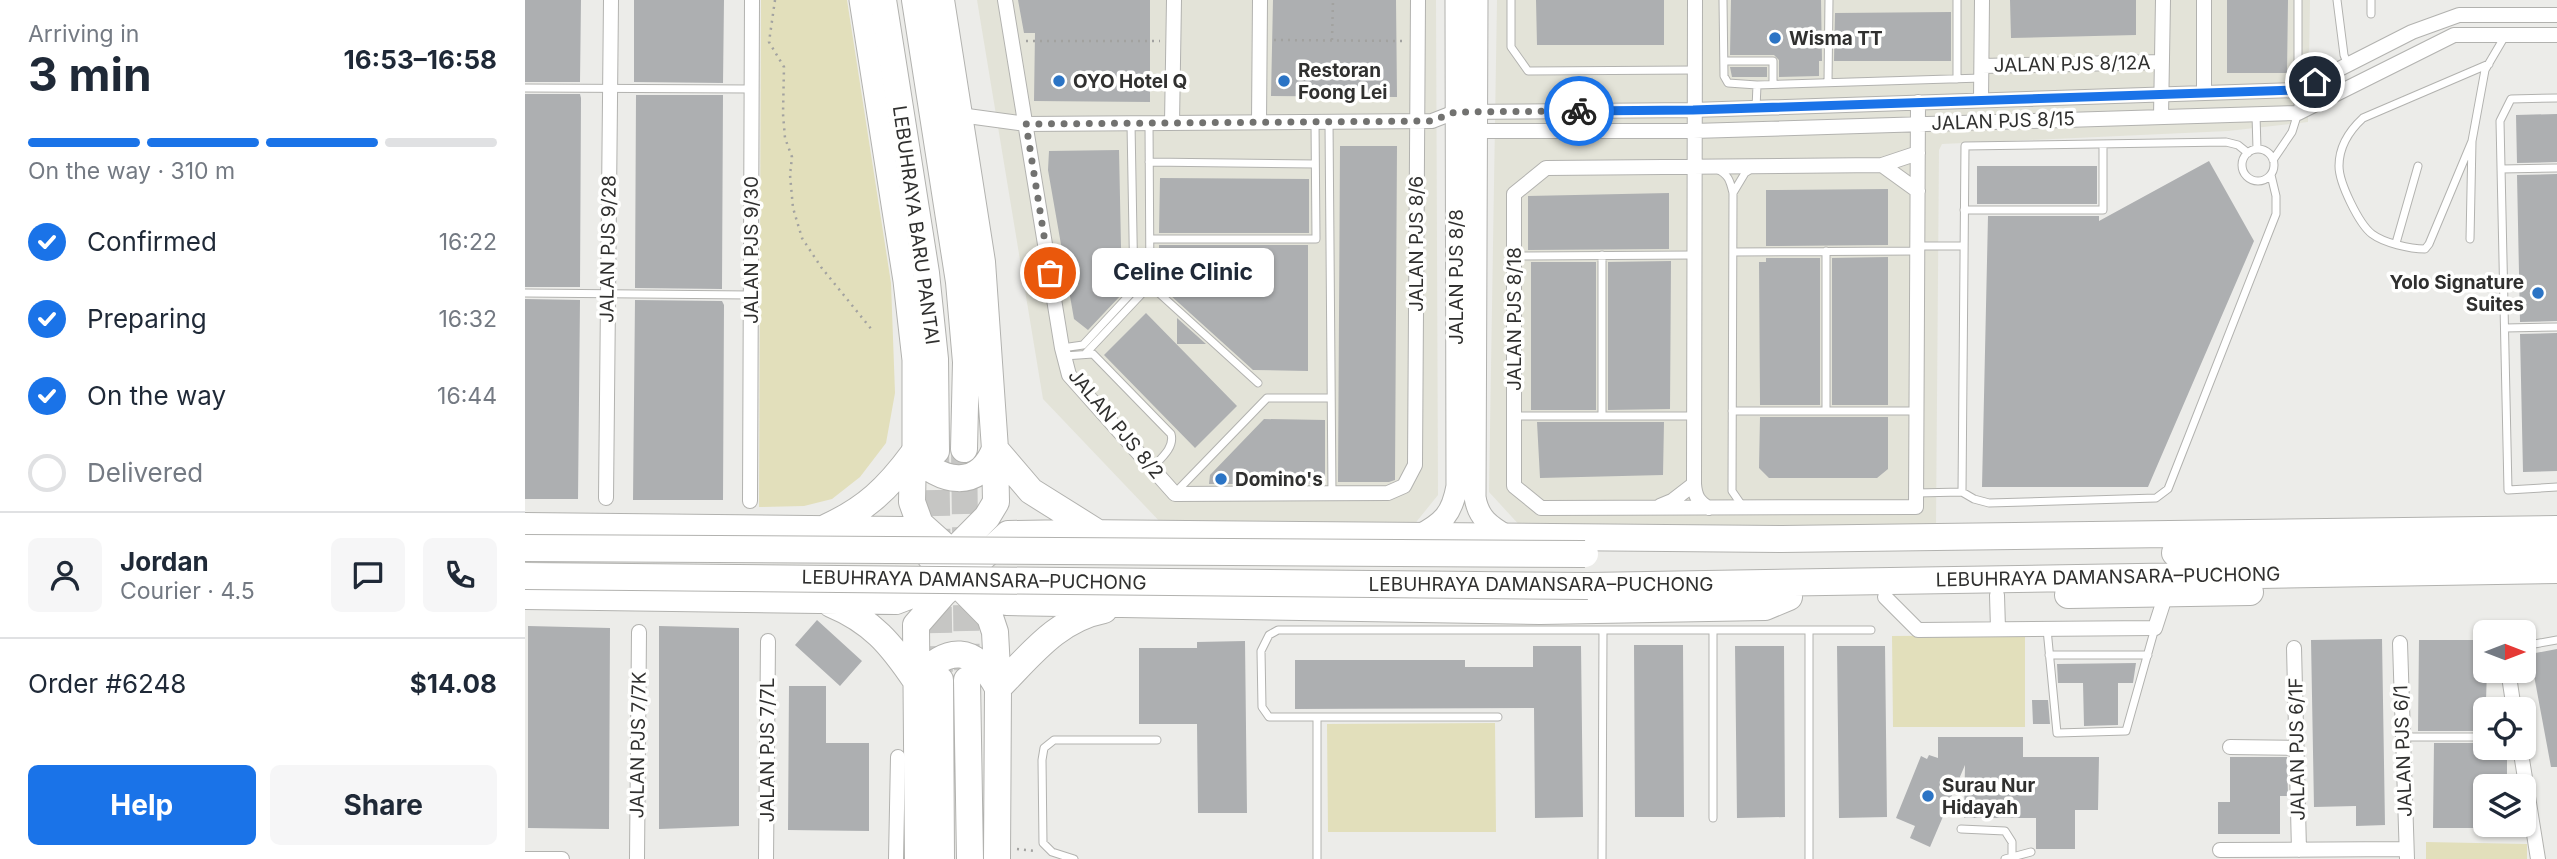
<!DOCTYPE html>
<meta charset="utf-8">
<style>
:root{--surface:#fff;--page:#f6f6f7;--text:#1f2937;--muted:#747a83;--line:#e0e1e3;--accent:#1a73e8}
body{margin:0;font-family:Inter,sans-serif;background:var(--page);color:var(--text);height:100vh;display:flex;flex-direction:column;font-size:26px;white-space:nowrap}
*{box-sizing:border-box;margin:0}
p{font-size:23px;color:var(--muted)}
.icon{flex:none;width:38px;height:38px;fill:none;stroke:currentColor;stroke-width:2;stroke-linecap:round;stroke-linejoin:round}
.map{position:relative;flex:1;overflow:hidden}
.details{display:flex;flex-direction:column;background:var(--surface);width:525px}
.details>*{flex:none}
.needle{width:46px;rotate:90deg}
.tools{position:absolute;left:1948px;top:620px;display:grid;gap:14px}
.tools a{display:grid;place-items:center;width:63px;height:63px;border-radius:10px;background:var(--surface);box-shadow:0 2px 5px #0004;font-size:35px}
.pin{position:absolute;display:grid;place-items:center;width:60px;height:60px;color:#fff;margin:-30px;border:4px solid #fff;border-radius:50%;box-shadow:0 2px 7px #0007}
.courier{position:absolute;display:grid;place-items:center;width:70px;height:70px;margin:-35px;border:5px solid #1a73e8;border-radius:50%;background:#fff;color:#222;box-shadow:0 2px 9px #0007}
.bubble{position:absolute;height:49px;border-radius:10px;background:var(--surface);box-shadow:0 2px 5px #0004;font-size:23px;font-weight:700;line-height:49px;text-align:center}
.summary em{font-style:normal;font-weight:700}
.summary div{display:flex;flex-direction:column-reverse}
.summary{display:flex;align-items:center;justify-content:space-between;height:119px;padding:0 28px}
h1{font-size:46px;font-weight:700;line-height:52px}
.bar{display:grid;grid-template-columns:repeat(4,1fr);gap:10px 7px;align-content:center;height:84px;padding:0 28px}
.bar i{height:9px;border-radius:5px;background:var(--line)}
.bar .active{background:var(--accent)}
.bar p{grid-column:span 4}
.line{display:flex;align-items:center;gap:18px;padding:0 28px;border-top:2px solid var(--line)}
.line div{flex:1}
.round{display:grid;place-items:center;flex:none;width:74px;height:74px;border-radius:10px;background:var(--page)}
ol{padding:0 28px;list-style:none}
li{display:flex;align-items:center;gap:21px;height:77px}
li p{margin-inline-start:auto}
li .icon{padding:7px;border-radius:50%;background:var(--accent);color:#fff;stroke-width:4}
li:last-child{color:var(--muted)}
li i{width:38px;height:38px;border:4px solid var(--line);border-radius:50%}
.primary-button{display:flex;gap:14px;margin-top:auto;padding:14px 28px}
.primary-button a{flex:1;height:80px;border-radius:10px;background:var(--accent);color:#fff;font-size:28px;font-weight:700;line-height:80px;text-align:center}
.primary-button a+a{background:var(--page);color:var(--text)}
main{display:flex;flex:1;min-height:0}
.map>svg:first-child{display:block}
.built{fill:#e3e3d8}
.green{fill:#e2dfbb}
.building{fill:#adafb1}
.lines{fill:none;stroke-linecap:round;stroke-linejoin:round}
.highway-tunnel{stroke:#c6c6c4;stroke-width:26;stroke-dasharray:26 13;stroke-linecap:butt}
.lane-casing{stroke:#b2b2af;stroke-width:9}
.street-casing{stroke:#b2b2af;stroke-width:16}
.secondary-casing{stroke:#b2b2af;stroke-width:23}
.highway-casing{stroke:#b2b2af;stroke-width:28}
.path{stroke:#a2a2a0;stroke-width:2.5;stroke-dasharray:2 5;stroke-linecap:butt}
.lane{stroke:#fff;stroke-width:7}
.street{stroke:#fff;stroke-width:14}
.secondary{stroke:#fff;stroke-width:21}
.highway{stroke:#fff;stroke-width:26}
.highway-bridge-casing{stroke:#b2b2af;stroke-width:28;stroke-linecap:butt}
.highway-bridge{stroke:#fff;stroke-width:26}
.done{stroke:#727270;stroke-width:7;stroke-dasharray:0 12.6}
.route{stroke:#1a73e8;stroke-width:9}
.poi-dot{fill:#2b74c5;stroke:#fffffe;stroke-width:2.5}
.labels{text-anchor:middle;dominant-baseline:central;stroke-width:7;stroke-linejoin:round;paint-order:stroke}
.poi-label{font-size:19px;font-weight:bold;fill:#30302f;stroke:#fffffe;text-anchor:start}
.street-label{font-size:19px;fill:#30302f;stroke:#fffffe}
</style>
<main>
<section class="details">
<div class="summary"><div><h1>3 min</h1><p>Arriving in</p></div><em>16:53–16:58</em></div>
<div class="bar"><i class="active"></i><i class="active"></i><i class="active"></i><i></i><p>On the way · 310 m</p></div>
<ol>
<li><svg class="icon" aria-label="check" viewBox="0 0 24 24"><path d="M5 12l5 5 9-10"/></svg>Confirmed<p>16:22</p></li>
<li><svg class="icon" aria-label="check" viewBox="0 0 24 24"><path d="M5 12l5 5 9-10"/></svg>Preparing<p>16:32</p></li>
<li><svg class="icon" aria-label="check" viewBox="0 0 24 24"><path d="M5 12l5 5 9-10"/></svg>On the way<p>16:44</p></li>
<li><i></i>Delivered</li>
</ol>
<div class="line" style="height:126px"><a class="round"><svg class="icon" aria-label="person" viewBox="0 0 24 24"><circle cx="12" cy="8" r="4"/><path d="M4 21q1-7 8-7t8 7"/></svg></a><div><b>Jordan</b><p>Courier · 4.5</p></div><a class="round"><svg class="icon" aria-label="chat" viewBox="0 0 24 24"><path d="M4 5h16v11H9l-5 4z"/></svg></a><a class="round"><svg class="icon" aria-label="phone" viewBox="0 0 24 24"><path d="M5 4h4l2 5-3 2q2 4 5 5l2-3 5 2v4C11 20 4 13 5 4z"/></svg></a></div>
<div class="line" style="height:91px"><div>Order #6248</div><b>$14.08</b></div>
<div class="primary-button"><a>Help</a><a>Share</a></div>
</section>
<div class="map">
<svg width="2032" height="859" viewBox="0 0 2032 859">
<rect width="100%" height="100%" fill="#ecece9"/>
<path class="built" d="M 452,0 L 911,0 L 913,495 L 888,526 L 639,526 L 518,399 Z
M 972,0 L 1785,0 L 1783,122 L 1703,131 L 1417,144 L 1414,150 L 1411,526 L 998,529 L 964,492 Z"/>
<path class="green" d="M 236,0 L 322,0 L 366,283 L 370,393 L 361,443 L 335,477 L 307,499 L 279,506 L 234,507 Z
M 1500,635 L 1500,727 L 1368,727 L 1367,636 Z
M 970,723 L 971,832 L 803,832 L 802,724 Z
M 1901,842 L 2002,844 L 2002,859 L 1901,859 Z"/>
<path class="building" d="M 0,0 L 56,0 L 55,82 L 0,82 Z
M 109,0 L 199,0 L 198,83 L 109,82 Z
M 493,0 L 625,0 L 625,102 L 509,101 L 510,33 L 499,33 Z
M 748,0 L 871,0 L 872,97 L 746,96 Z
M 1011,0 L 1139,0 L 1139,45 L 1012,45 Z
M 1206,0 L 1296,0 L 1297,61 L 1294,61 L 1294,76 L 1254,77 L 1254,60 L 1249,55 L 1205,55 Z
M 1485,0 L 1611,0 L 1611,35 L 1486,38 Z
M 1702,0 L 1763,0 L 1762,73 L 1702,73 Z
M 1426,12 L 1426,61 L 1309,61 L 1310,13 Z
M 1205,67 L 1242,67 L 1242,77 L 1207,77 Z
M 0,94 L 55,94 L 56,98 L 55,287 L 0,287 Z
M 111,95 L 198,95 L 197,289 L 110,288 Z
M 2032,114 L 2032,162 L 1992,163 L 1991,115 Z
M 815,146 L 872,146 L 870,480 L 864,482 L 813,482 Z
M 594,150 L 597,294 L 563,330 L 549,319 L 523,170 L 524,151 Z
M 1684,161 L 1729,241 L 1623,487 L 1457,487 L 1463,216 L 1574,216 L 1574,221 Z
M 1452,166 L 1572,166 L 1572,204 L 1452,204 Z
M 2032,174 L 2032,321 L 1995,322 L 1992,175 Z
M 635,178 L 784,179 L 784,233 L 634,233 Z
M 1363,189 L 1363,245 L 1241,246 L 1241,190 Z
M 1144,193 L 1144,249 L 1003,250 L 1003,196 Z
M 634,245 L 783,245 L 783,371 L 728,370 L 634,285 Z
M 1363,257 L 1363,405 L 1307,405 L 1307,258 Z
M 1241,258 L 1295,258 L 1295,405 L 1235,405 L 1234,262 L 1241,262 Z
M 1146,261 L 1145,409 L 1083,410 L 1083,262 Z
M 1006,262 L 1071,262 L 1071,410 L 1006,410 Z
M 0,299 L 55,300 L 53,499 L 0,499 Z
M 110,300 L 197,301 L 199,305 L 198,500 L 108,500 Z
M 621,313 L 712,406 L 670,448 L 579,355 Z
M 652,318 L 681,344 L 652,344 Z
M 2032,333 L 2032,471 L 1998,472 L 1995,334 Z
M 1235,417 L 1363,417 L 1363,469 L 1352,478 L 1244,478 L 1234,468 Z
M 739,419 L 800,420 L 800,484 L 684,484 L 685,475 Z
M 1012,422 L 1139,422 L 1138,475 L 1015,478 Z
M 292,620 L 337,661 L 315,686 L 270,645 Z
M 3,626 L 85,628 L 84,829 L 3,828 Z
M 134,626 L 214,628 L 214,826 L 134,829 Z
M 1857,639 L 1860,825 L 1831,826 L 1831,806 L 1789,807 L 1786,640 Z
M 1894,640 L 1960,640 L 1960,670 L 1962,670 L 1960,731 L 1893,731 Z
M 720,641 L 722,813 L 673,813 L 672,724 L 614,724 L 614,648 L 672,648 L 672,642 Z
M 1109,645 L 1158,645 L 1159,817 L 1110,817 Z
M 1008,646 L 1056,646 L 1058,817 L 1010,818 L 1009,708 L 770,709 L 770,660 L 940,660 L 940,667 L 1008,667 Z
M 1210,646 L 1259,646 L 1260,817 L 1212,818 Z
M 1312,646 L 1360,646 L 1362,817 L 1314,818 Z
M 2032,649 L 2032,767 L 2026,767 L 2005,654 Z
M 1611,663 L 1608,683 L 1593,683 L 1593,725 L 1559,726 L 1558,683 L 1533,683 L 1532,664 Z
M 264,686 L 301,686 L 301,743 L 344,743 L 344,831 L 263,830 Z
M 1507,700 L 1523,700 L 1525,724 L 1508,724 Z
M 1413,737 L 1498,737 L 1498,757 L 1574,757 L 1573,810 L 1550,810 L 1550,849 L 1511,849 L 1511,818 L 1439,818 L 1440,765 L 1405,847 L 1385,838 L 1390,826 L 1371,818 L 1396,756 L 1402,759 L 1404,755 L 1413,758 Z
M 1909,743 L 1960,743 L 1960,747 L 1982,747 L 1982,786 L 1960,786 L 1960,828 L 1908,828 Z
M 1705,757 L 1762,757 L 1763,796 L 1755,796 L 1755,834 L 1693,834 L 1693,802 L 1705,802 Z"/>
<g class="lines">
<path class="highway-tunnel" d="M 439,449 L 442,678
M 411,451 L 415,680"/>
<defs>
<path id="lane" d="M 986,0 L 986,47 L 1003,71 L 1170,70
M 1198,0 L 1199,76 L 1203,83 L 1232,85 L 1457,78
M 1812,0 L 1819,55 L 1823,65
M 1846,14 L 1846,0
M 1199,61 L 1248,61 L 1248,84
M 1432,79 L 1432,0
M 1303,82 L 1304,0
M 0,88 L 226,89
M 2032,98 L 1986,99 L 1975,121 L 1983,490 L 2032,487
M 1231,108 L 1232,85
M 1731,115 L 1732,149
M 804,122 L 807,494
M 1947,141 L 1904,244 L 1900,249 C 1885,249 1859,243 1847,234 C 1834,224 1814,183 1814,166 C 1814,147 1825,130 1838,118 L 1964,64
M1717 165a16 16 0 1 1 32 0a16 16 0 1 1-32 0Z
M 1723,153 L 1713,145 L 1701,142 L 1440,146 L 1437,492 L 1449,499 L 1464,503 L 1631,498 L 1643,489 L 1751,214 L 1751,196 L 1746,175
M 1748,160 L 1767,132 L 1773,113 L 1773,0
M 624,162 L 790,164
M 1192,169 C 1204,175 1205,181 1208,193 L 1207,491 L 1218,507
M 1977,169 L 2032,168
M 1208,193 L 1220,173 L 1226,169
M 1439,210 L 1578,210 L 1578,144
M 625,239 L 791,239 L 790,122
M 1945,239 L 1947,141 L 1960,70 L 1980,36
M 1871,243 L 1893,166
M 1393,246 L 1439,246
M 1208,252 L 1392,251
M 989,256 L 1169,255
M 625,285 L 733,383
M 0,293 L 225,295
M 1980,328 L 2032,327
M 537,348 L 558,345 L 609,290 L 606,124
M 561,353 L 625,285 L 624,123
M 539,356 L 568,354 L 646,434 C 650,448 635,459 626,469
M 1207,411 L 1301,411 L 1301,251
M 1301,411 L 1391,411
M 989,416 L 1077,416 L 1077,255
M 1077,416 L 1169,416
M 650,493 L 742,398 L 806,398
M 1391,493 L 1437,492
M 1522,629 L 1532,733 L 1601,731 L 1630,628
M 1188,630 L 1188,818
M 1284,630 L 1284,859
M 2004,645 L 2032,640
M 1524,655 L 1623,655
M 973,717 L 744,717 L 737,707 L 736,651 L 744,635 L 753,630 L 1346,630
M 1879,737 L 1960,737
M 1436,829 L 1480,831 L 1487,842 L 1487,857
M 549,859 L 527,852 L 518,843 L 517,760 L 519,748 L 529,740 L 632,740
M 792,859 L 792,717
M 1077,859 L 1078,630
M 1480,859 L 1506,852"/>
<path id="street" d="M 480,0 L 537,348 L 544,375 L 650,494 L 863,493 L 879,486 L 890,465 L 893,0
M 1170,0 L 1169,484 C 1170,496 1173,502 1184,508
M 1679,0 L 1679,92
M 1457,66 L 1637,62
M 1456,100 L 1457,0
M 435,115 L 501,124 L 907,121 L 930,112 L 1168,110 L 1773,90 L 1887,32 L 1934,15 L 2032,15
M 1636,116 L 1638,0
M 734,122 L 735,0
M 647,123 L 649,0
M 942,131 L 1168,131 L 1773,113 L 1929,35 L 2032,35
M 1393,153 L 1357,165 L 1021,168 L 989,194 L 989,486 L 1016,508 L 1391,507 L 1393,102
M 1357,165 L 1393,191
M 81,498 L 86,0
M 225,501 L 227,0
M 1135,506 L 1147,501 L 1169,484
M 1472,595 L 1473,629
M 1360,597 L 1393,630 L 1630,628 L 1641,594
M 1875,643 L 1882,859
M 1769,648 L 1774,850
M 1983,670 L 1989,709
M 1705,747 L 1772,748
M 1995,747 L 2013,859
M 1695,850 L 1881,849
M 0,859 L 37,859
M 112,859 L 114,632
M 241,859 L 243,641
M 371,859 L 373,757"/>
<path id="secondary" d="M 335,0 L 379,281 L 388,360 L 388,454
M 952,0 L 950,497 C 953,518 965,526 982,536
M 893,536 C 918,523 927,514 932,486 L 931,0"/>
<path id="highway" d="M 358,0 L 401,273 L 410,359 L 411,451
M 390,0 L 434,282 L 441,362 L 439,449
M 470,449 L 506,491 L 573,533
M 388,454 L 387,502 L 395,524 L 482,602 L 1015,611 L 1240,607 L 1264,597
M 388,454 C 415,482 453,492 470,449
M 0,526 L 379,530 L 465,617 L 470,632 L 473,688 L 472,859
M 302,527 C 341,509 363,488 388,454
M 1650,553 L 2032,551
M 1063,586 L 2032,570
M 1543,595 L 1725,592
M 0,596 L 371,601 L 384,596 L 462,517 L 471,502 L 470,449 L 457,262 L 416,0
M 306,604 C 347,621 366,644 391,681
M 415,680 L 416,859
M 442,680 L 445,859
M 391,681 C 422,644 450,645 473,688
M 473,688 C 505,656 532,619 579,610
M 393,859 L 391,625 L 418,594 L 483,534 L 549,533 L 1256,539 L 2032,529"/>
</defs>
<use href="#lane" class="lane-casing"/>
<use href="#street" class="street-casing"/>
<use href="#secondary" class="secondary-casing"/>
<use href="#highway" class="highway-casing"/>
<path class="path" d="M 250,0 L 244,42 L 259,67 L 258,114 L 260,138 L 267,157 L 265,175 L 268,208 L 277,238 L 296,267 L 347,330
M 749,40 L 878,41
M 807,40 L 808,0
M 501,41 L 635,41
M 492,849 L 510,851"/>
<use href="#lane" class="lane"/>
<use href="#street" class="street"/>
<use href="#secondary" class="secondary"/>
<use href="#highway" class="highway"/>
<defs>
<path id="highway-bridge" d="M 0,548 L 1060,554
M 0,576 L 1063,586"/>
</defs>
<use href="#highway-bridge" class="highway-bridge-casing"/>
<use href="#highway-bridge" class="highway-bridge"/>
</g>
<g class="lines">
<path class="done" d="M 525,273 L 501,124 L 907,121 L 930,112 L 1054,111"/>
<path class="route" d="M 1054,111 L 1168,110 L 1773,90 L 1790,82"/>
</g>
<g class="poi-dot">
<circle cx="1250" cy="38" r="7"/>
<circle cx="534" cy="81" r="7"/>
<circle cx="759" cy="81" r="7"/>
<circle cx="2013" cy="293" r="7"/>
<circle cx="696" cy="479" r="7"/>
<circle cx="1403" cy="796" r="7"/>
</g>
<g class="labels">
<g class="poi-label">
<text x="1264" y="38">Wisma TT</text>
<text x="773" y="70">Restoran<tspan x="773" dy="22">Foong Lei</tspan></text>
<text x="548" y="81">OYO Hotel Q</text>
<text x="1999" y="282" text-anchor="end">Yolo Signature<tspan x="1999" dy="22">Suites</tspan></text>
<text x="710" y="479">Domino's</text>
<text x="1417" y="785">Surau Nur<tspan x="1417" dy="22">Hidayah</tspan></text>
</g>
<g class="street-label">
<text transform="translate(1547 64) rotate(-1)">JALAN PJS 8/12A</text>
<text transform="translate(1478 121) rotate(-2)">JALAN PJS 8/15</text>
<text transform="translate(391 225) rotate(82)">LEBUHRAYA BARU PANTAI</text>
<text transform="translate(891 244) rotate(-90)">JALAN PJS 8/6</text>
<text transform="translate(83 249) rotate(-89)">JALAN PJS 9/28</text>
<text transform="translate(226 250) rotate(-90)">JALAN PJS 9/30</text>
<text transform="translate(931 277) rotate(-90)">JALAN PJS 8/8</text>
<text transform="translate(989 319) rotate(-90)">JALAN PJS 8/18</text>
<text transform="translate(591 424) rotate(50)">JALAN PJS 8/2</text>
<text transform="translate(1583 577) rotate(-1)">LEBUHRAYA DAMANSARA–PUCHONG</text>
<text transform="translate(449 580) rotate(1)">LEBUHRAYA DAMANSARA–PUCHONG</text>
<text x="1016" y="584">LEBUHRAYA DAMANSARA–PUCHONG</text>
<text transform="translate(113 745) rotate(-89)">JALAN PJS 7/7K</text>
<text transform="translate(1772 749) rotate(-91)">JALAN PJS 6/1F</text>
<text transform="translate(242 750) rotate(-90)">JALAN PJS 7/7L</text>
<text transform="translate(1878 751) rotate(-92)">JALAN PJS 6/1</text>
</g>
</g>
</svg>
<div class="tools">
<a><svg class="needle" viewBox="-14 -14 28 28"><path d="M0-13l5 13h-10z" fill="#e53935"/><path d="M0 13l5-13h-10z" fill="#747a83"/></svg></a>
<a><svg class="icon" aria-label="locate" viewBox="0 0 24 24"><circle cx="12" cy="12" r="6"/><path d="M12 2v4M12 18v4M2 12h4M18 12h4"/></svg></a>
<a><svg class="icon" aria-label="layers" viewBox="0 0 24 24"><path d="M12 4l9 5-9 5-9-5zM3 14l9 5 9-5"/></svg></a>
</div>
<div class="pin" style="left:525px;top:273px;background:#ea580c"><svg class="icon" aria-label="bag" viewBox="0 0 24 24"><path d="M5 8h14l-1 12H6zM9 8a3 3 0 0 1 6 0"/></svg></div>
<div class="pin" style="left:1790px;top:82px;background:#1f2937"><svg class="icon" aria-label="home" viewBox="0 0 24 24"><path d="M3 11l9-7 9 7M6 9v11h12V9"/></svg></div>
<div class="courier" style="left:1054px;top:111px"><svg class="icon" aria-label="bike" viewBox="0 0 24 24"><circle cx="6" cy="16" r="4"/><circle cx="18" cy="16" r="4"/><path d="M6 16l4-8h5l3 8M10 8l3 8H6M13 5h3"/></svg></div>
<div class="bubble" style="left:567px;top:248px;width:182px">Celine Clinic</div>
</div>
</main>
